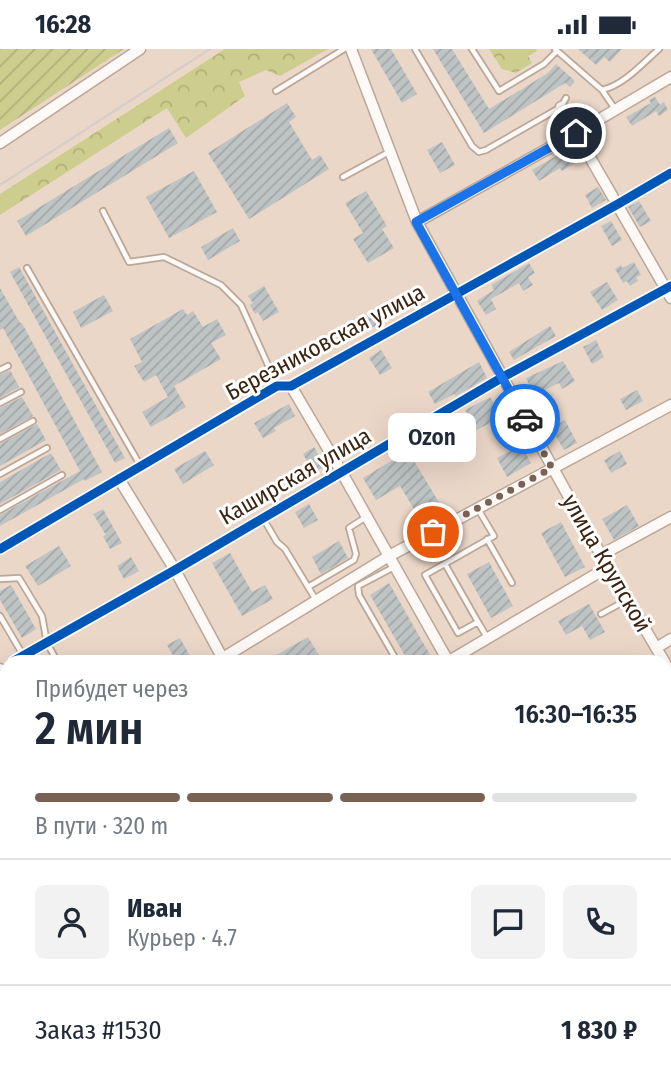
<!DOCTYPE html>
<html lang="ru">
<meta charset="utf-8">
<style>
:root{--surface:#fff;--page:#f2f2f3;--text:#1f2937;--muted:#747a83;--line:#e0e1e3;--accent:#796251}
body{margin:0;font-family:"Fira Sans Condensed",sans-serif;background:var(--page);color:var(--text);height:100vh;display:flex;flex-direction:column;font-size:26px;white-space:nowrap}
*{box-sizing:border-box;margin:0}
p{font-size:23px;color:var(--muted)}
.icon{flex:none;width:38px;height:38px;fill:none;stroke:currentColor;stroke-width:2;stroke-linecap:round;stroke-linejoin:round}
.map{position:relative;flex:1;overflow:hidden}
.panel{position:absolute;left:0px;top:606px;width:672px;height:436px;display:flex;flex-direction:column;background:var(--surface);border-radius:21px 21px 0 0;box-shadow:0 7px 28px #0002}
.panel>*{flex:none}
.pin{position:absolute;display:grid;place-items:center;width:60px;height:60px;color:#fff;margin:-30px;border:4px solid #fff;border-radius:50%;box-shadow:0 2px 7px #0007}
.courier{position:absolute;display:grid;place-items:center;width:70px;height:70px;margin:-35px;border:5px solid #1a73e8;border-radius:50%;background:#fff;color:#222;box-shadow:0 2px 9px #0007}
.bubble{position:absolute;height:49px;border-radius:10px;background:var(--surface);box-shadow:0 7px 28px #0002;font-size:23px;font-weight:600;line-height:49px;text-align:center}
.summary em{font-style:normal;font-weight:600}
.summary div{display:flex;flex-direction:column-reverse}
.summary{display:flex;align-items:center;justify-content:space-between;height:119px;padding:0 35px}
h1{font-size:46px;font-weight:600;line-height:52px}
.bar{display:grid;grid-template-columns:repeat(4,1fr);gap:10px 7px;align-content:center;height:84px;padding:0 35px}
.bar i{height:9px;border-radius:5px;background:var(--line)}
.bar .current{background:var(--accent)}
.bar p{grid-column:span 4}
.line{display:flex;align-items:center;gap:18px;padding:0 35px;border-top:2px solid var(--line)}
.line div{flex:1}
.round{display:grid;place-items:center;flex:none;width:74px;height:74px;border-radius:10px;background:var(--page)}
.status{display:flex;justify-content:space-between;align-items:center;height:49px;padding:0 35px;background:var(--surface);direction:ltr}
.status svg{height:19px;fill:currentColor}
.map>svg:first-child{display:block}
.forest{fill:url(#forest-crowns)}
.garden{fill:url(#garden-furrows)}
.building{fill:url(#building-hatch)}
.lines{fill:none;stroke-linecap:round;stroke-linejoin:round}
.service-casing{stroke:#bba798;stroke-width:8}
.minor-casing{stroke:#bba798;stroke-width:13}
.primary-casing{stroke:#c4afab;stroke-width:19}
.service{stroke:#fcf9f7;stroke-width:4.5}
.minor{stroke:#fcf9f7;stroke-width:10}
.primary{stroke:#f6eded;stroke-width:16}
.rail{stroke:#d5cec9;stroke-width:2.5}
.cycleway-casing{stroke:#fdfdfd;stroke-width:13}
.cycleway{stroke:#0057b8;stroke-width:9}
.done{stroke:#796251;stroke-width:7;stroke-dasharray:0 12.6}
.route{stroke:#1a73e8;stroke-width:9}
.labels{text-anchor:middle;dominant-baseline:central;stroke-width:6;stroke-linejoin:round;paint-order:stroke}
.street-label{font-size:23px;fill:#3b2311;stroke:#fdfdfd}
</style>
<div class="status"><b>16:28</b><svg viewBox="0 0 49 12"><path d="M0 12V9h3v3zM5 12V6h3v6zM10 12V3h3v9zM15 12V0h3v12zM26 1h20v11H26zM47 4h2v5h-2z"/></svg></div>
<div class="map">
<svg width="671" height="1040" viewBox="0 0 671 1040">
<defs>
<pattern id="forest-crowns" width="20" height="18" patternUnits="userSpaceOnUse" patternTransform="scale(1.75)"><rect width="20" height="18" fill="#cdcd8e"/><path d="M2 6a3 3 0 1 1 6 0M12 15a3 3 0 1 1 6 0" fill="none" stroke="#b1b079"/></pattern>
<pattern id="garden-furrows" width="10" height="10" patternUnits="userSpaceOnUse" patternTransform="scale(1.75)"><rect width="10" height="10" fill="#cdcd8e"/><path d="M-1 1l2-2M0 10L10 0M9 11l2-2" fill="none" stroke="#b1b079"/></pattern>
<pattern id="building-hatch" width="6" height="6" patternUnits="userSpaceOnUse" patternTransform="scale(1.75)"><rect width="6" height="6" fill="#bec3c4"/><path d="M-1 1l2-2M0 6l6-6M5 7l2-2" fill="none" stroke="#a4a7a7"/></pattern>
</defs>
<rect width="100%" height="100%" fill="#ebd7c8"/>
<path class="forest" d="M 225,0 L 328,0 L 280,27 L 266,21 L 239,33 L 245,47 L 186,89 L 167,59 L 0,166 L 0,145 Z
M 489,0 L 536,0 L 537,2 L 528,7 L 532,14 L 516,24 L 502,20 Z"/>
<path class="garden" d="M 0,0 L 124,0 L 0,81 Z"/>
<path class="building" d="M 371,0 L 391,0 L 417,45 L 402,54 Z
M 433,0 L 452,0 L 489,60 L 548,24 L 556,15 L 575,32 L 570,38 L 565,34 L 484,84 Z
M 578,0 L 622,0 L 610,13 L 604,8 L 596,16 Z
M 655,48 L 660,56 L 664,53 L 668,61 L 659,67 L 656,62 L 632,77 L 626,68 L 651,54 L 649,51 Z
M 287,54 L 296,68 L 289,73 L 312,111 L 320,106 L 329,120 L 249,170 L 208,104 Z
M 169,79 L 178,94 L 26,187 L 17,172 Z
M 442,93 L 455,116 L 440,124 L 427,101 Z
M 570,99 L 578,112 L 562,122 L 560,119 L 539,132 L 532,121 Z
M 194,122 L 217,163 L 169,189 L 146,148 Z
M 598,138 L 606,151 L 592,159 L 585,146 Z
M 366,142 L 387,177 L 382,180 L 394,199 L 368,214 L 353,190 L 363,184 L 345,154 Z
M 639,152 L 651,172 L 640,178 L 628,158 Z
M 611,172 L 622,191 L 612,197 L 601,177 Z
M 233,179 L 240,192 L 208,211 L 201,198 Z
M 634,213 L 641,226 L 636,228 L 638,232 L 630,237 L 627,232 L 623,234 L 615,220 L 621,216 L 622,219 Z
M 529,214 L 535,224 L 528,228 L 533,236 L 523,242 L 519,234 L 491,250 L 496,260 L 486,266 L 477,252 L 494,241 L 491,236 Z
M 19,218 L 125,409 L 115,414 L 10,223 Z
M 607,233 L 618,251 L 602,261 L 590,243 Z
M 264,237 L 279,263 L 263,272 L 258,263 L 255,265 L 250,256 L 253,254 L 248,247 Z
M 0,239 L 20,274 L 22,274 L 102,423 L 85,432 L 84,430 L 0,477 L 0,466 L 80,422 L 3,279 L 0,281 Z
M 104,246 L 113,262 L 81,279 L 73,263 Z
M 183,260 L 187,266 L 193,262 L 203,278 L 217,270 L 226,286 L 211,294 L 221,310 L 174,337 L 186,358 L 151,378 L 142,363 L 168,348 L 156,326 L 144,333 L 134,317 L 142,313 L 130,290 Z
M 376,264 L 382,273 L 347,293 L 341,283 L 355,274 L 356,276 Z
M 550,277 L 556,287 L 514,311 L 509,303 Z
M 596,291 L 604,308 L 592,315 L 583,298 Z
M 381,301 L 392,319 L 380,326 L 369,309 Z
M 563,312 L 575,332 L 562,340 L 559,334 L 534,346 L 526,329 Z
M 479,313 L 487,329 L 456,347 L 454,345 L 435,355 L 428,343 Z
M 10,321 L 19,338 L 0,349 L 0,326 Z
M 637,341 L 643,352 L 626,361 L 620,350 Z
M 22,348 L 33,367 L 0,385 L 0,359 Z
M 490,348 L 502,367 L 461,390 L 451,375 L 467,364 L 465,361 Z
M 289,355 L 295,367 L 274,379 L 276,382 L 263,389 L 254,374 Z
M 565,371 L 577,394 L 564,401 L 551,379 Z
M 37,375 L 46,391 L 0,417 L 0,395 Z
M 521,396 L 531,414 L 507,428 L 497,409 Z
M 314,398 L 325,417 L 314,424 L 303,405 Z
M 205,402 L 214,416 L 183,435 L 174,420 Z
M 408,402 L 443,460 L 422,473 L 400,437 L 376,451 L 363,429 Z
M 620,402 L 627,415 L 611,424 L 604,411 Z
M 51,404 L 61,421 L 0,455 L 0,433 Z
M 309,455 L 318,471 L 304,479 L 295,463 Z
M 627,456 L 639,477 L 614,491 L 602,470 Z
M 103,460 L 122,494 L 110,500 L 103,487 L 106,486 L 93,465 Z
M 561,473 L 585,518 L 565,528 L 541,484 Z
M 339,492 L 348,509 L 321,525 L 312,508 Z
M 59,497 L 71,517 L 38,537 L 25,517 Z
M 230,504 L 252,543 L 265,536 L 273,550 L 242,567 L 212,514 Z
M 131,508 L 139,522 L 124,530 L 117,517 Z
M 489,513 L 513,557 L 491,569 L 467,525 Z
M 389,534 L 430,606 L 419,612 L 408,612 L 370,546 Z
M 11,536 L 36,580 L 22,589 L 0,551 L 0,542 Z
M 589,555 L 605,583 L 590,591 L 582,577 L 566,586 L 558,572 Z
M 308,588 L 320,608 L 313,612 L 266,612 Z
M 180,589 L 190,607 L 176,612 L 167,596 Z"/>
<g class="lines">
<defs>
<path id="service" d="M 415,0 L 472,97 L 479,103 L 486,101 L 561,58 L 566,49
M 472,0 L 499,42 L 544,15 L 557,2
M 555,0 L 602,41 C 624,36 642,15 659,0
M 602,41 L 615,60
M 276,42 L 344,0
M 343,128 L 389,103
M 103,162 L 129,213 L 164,208 L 221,236 L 241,256 L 277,336
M 27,219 L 140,416
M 0,321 L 8,317
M 0,354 L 21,343
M 0,390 L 33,372
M 0,425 L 47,399
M 478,460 L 494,487 L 425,526 L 458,584 L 478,573 L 488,590
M 0,461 L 62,426
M 263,469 L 277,493 L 285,500 L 316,551
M 487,490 L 512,534
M 445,515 L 478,573
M 394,518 L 358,537 L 359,546 L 397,612
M 0,530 L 19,529 L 42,567 L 47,594 L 57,612
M 308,538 L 354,511 L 356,505 L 349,479 L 366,468
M 601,565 L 627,551
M 0,567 L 23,606
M 665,740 L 671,737
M 665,753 L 671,766
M 0,756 L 7,769
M 0,801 L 7,801
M 665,820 L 671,816
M 101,1034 L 108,1040
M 217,1034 L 223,1040
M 526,1034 L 529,1040
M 157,1038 L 160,1040
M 130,1040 L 140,1034
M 332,1040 L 342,1034"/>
<path id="minor" d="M 351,0 L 417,173 L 601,506 L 664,612
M 561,58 L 671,249
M 0,94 L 140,0
M 417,173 L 576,84 L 671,28
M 291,337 L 341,422 L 448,612
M 119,430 L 175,521 L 224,612
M 0,500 L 277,337 L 291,337 L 618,155 L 671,124
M 601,506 L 671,468
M 656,599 L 671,590
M 14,612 L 175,521 L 503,328 L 671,237
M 218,612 L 389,507 L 671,356
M 449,612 L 608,518
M 665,614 L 671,625
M 0,620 L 7,632
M 0,733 L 7,729
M 0,961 L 7,973
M 0,997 L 7,994
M 37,1034 L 39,1040
M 485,1034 L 488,1040
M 360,1040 L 370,1034"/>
<path id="primary" d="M 665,1007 L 671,1003
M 607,1040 L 617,1034"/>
</defs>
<use href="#service" class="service-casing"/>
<use href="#minor" class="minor-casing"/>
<use href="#primary" class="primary-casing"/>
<use href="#service" class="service"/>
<use href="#minor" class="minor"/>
<use href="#primary" class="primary"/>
<path class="rail" d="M 0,136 L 210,0"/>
<defs>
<path id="cycleway" d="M 0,500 L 277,337 L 291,337 L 618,155 L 671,124
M 14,612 L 175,521 L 503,328 L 671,237"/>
</defs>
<use href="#cycleway" class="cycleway-casing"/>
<use href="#cycleway" class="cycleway"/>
</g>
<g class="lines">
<path class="done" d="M 433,483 L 552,419 L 525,370"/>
<path class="route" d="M 525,370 L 416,173 L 576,84"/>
</g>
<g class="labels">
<g class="street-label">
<text transform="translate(325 293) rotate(-28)">Березниковская улица</text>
<text transform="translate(295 427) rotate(-30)">Каширская улица</text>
<text transform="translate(607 514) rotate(60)">улица Крупской</text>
</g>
</g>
</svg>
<div class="pin" style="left:433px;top:483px;background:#ea580c"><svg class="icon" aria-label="bag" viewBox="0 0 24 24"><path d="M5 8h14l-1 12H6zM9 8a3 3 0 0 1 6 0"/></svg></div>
<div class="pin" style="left:576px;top:84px;background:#1f2937"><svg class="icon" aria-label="home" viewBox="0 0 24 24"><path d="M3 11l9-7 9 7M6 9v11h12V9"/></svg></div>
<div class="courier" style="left:525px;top:370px"><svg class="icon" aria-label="car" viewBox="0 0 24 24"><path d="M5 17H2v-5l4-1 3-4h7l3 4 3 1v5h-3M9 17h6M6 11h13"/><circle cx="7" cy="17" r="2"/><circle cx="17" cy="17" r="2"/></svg></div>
<div class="bubble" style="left:388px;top:364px;width:88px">Ozon</div>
<section class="panel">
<div class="summary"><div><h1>2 мин</h1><p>Прибудет через</p></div><em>16:30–16:35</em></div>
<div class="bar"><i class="current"></i><i class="current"></i><i class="current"></i><i></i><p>В пути · 320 m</p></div>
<div class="line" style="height:126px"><a class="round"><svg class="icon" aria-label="person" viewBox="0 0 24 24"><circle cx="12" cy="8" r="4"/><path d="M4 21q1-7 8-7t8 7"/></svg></a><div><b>Иван</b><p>Курьер · 4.7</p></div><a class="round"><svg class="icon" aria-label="chat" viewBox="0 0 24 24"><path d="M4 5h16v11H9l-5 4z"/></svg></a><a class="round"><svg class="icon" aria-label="phone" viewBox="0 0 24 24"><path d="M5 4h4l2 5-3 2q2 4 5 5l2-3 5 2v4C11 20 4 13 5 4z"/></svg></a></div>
<div class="line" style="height:91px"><div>Заказ #1530</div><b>1 830 ₽</b></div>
</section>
</div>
